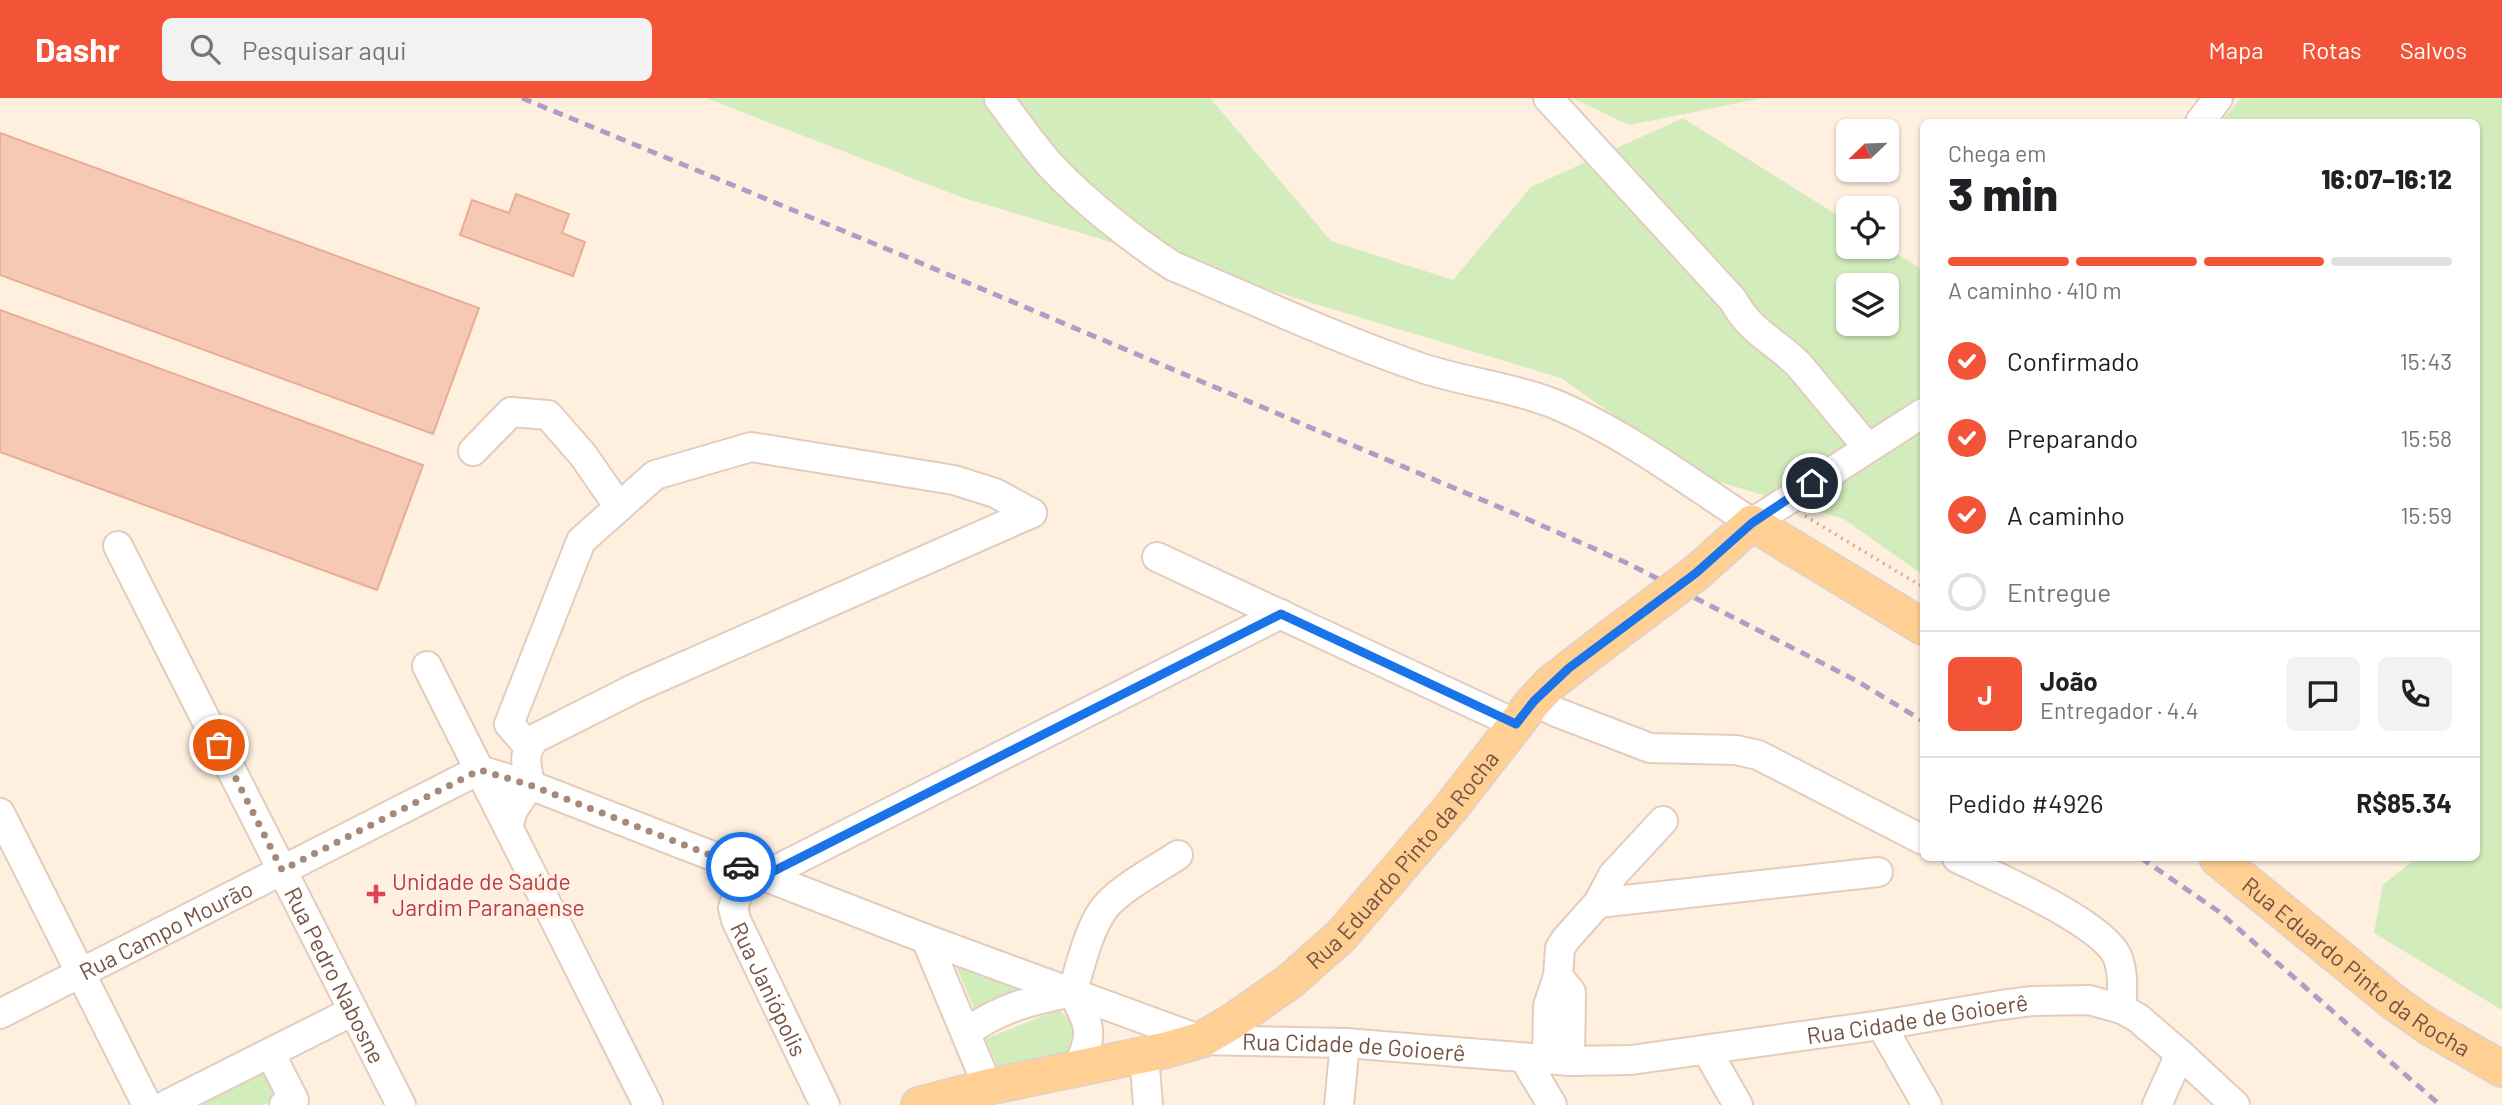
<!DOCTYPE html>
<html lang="pt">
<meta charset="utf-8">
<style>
:root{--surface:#fff;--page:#f2f2f2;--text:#202124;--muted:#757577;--line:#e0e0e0;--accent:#f35438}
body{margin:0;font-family:Barlow,sans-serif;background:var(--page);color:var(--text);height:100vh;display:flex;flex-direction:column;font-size:26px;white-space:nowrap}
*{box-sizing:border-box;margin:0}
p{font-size:23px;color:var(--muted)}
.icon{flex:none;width:38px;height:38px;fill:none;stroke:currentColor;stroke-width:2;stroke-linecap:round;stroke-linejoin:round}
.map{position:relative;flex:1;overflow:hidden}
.side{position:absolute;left:1920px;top:21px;width:560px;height:742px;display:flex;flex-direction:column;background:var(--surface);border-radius:10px;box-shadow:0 2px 5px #0004}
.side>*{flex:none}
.needle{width:46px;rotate:247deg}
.controls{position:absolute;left:1836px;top:21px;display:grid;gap:14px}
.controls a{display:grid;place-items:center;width:63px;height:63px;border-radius:10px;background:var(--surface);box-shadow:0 2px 5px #0004;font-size:35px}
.pin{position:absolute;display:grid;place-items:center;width:60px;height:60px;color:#fff;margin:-30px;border:4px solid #fff;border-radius:50%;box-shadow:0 2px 7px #0007}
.courier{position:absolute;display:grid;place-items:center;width:70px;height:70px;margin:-35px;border:5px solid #1a73e8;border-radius:50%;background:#fff;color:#222;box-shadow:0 2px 9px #0007}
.summary em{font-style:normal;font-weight:800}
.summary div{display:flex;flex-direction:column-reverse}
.summary{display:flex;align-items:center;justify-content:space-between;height:119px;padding:0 28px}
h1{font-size:46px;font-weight:800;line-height:52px}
.bar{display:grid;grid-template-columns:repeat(4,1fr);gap:10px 7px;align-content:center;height:84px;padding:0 28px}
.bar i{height:9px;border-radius:5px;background:var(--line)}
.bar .selected{background:var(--accent)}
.bar p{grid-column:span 4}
.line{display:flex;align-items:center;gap:18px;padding:0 28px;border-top:2px solid var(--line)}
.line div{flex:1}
.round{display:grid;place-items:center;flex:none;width:74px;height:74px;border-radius:10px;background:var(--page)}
ol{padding:0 28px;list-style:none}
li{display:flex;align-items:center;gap:21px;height:77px}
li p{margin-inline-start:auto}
li .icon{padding:7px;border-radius:50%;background:var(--accent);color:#fff;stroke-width:4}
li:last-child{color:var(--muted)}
li i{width:38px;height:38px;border:4px solid var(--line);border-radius:50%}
header{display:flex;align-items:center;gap:42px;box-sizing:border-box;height:98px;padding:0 35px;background:var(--accent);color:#fff}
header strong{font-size:33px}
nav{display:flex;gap:38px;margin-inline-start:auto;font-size:24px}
.search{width:490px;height:63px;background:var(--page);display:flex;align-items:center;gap:18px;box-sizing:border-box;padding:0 24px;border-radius:10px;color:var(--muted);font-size:26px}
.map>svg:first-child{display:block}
.green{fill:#d3ecbc;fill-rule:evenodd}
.building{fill:#f5c9b3;stroke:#e9ad93;stroke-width:2}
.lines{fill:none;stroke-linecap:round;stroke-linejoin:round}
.minor-casing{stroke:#e4ccbd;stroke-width:32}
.major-casing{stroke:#dbd2ce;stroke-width:38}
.path{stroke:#daac97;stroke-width:3.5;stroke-dasharray:2 5;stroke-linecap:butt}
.minor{stroke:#fff;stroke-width:28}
.major{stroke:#ffcf94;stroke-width:35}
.rail{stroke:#b09dc7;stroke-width:5;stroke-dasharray:10 7;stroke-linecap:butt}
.major-bridge-casing{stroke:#dbd2ce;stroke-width:38;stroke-linecap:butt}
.major-bridge{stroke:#ffcf94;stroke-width:35}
.done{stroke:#a5897a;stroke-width:7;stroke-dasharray:0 12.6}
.route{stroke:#1a73e8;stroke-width:9}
.health-dot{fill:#e0444e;stroke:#fff3e6;stroke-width:2.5}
.labels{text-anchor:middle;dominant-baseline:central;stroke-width:6;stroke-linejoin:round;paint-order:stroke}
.street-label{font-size:23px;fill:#755244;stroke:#fff3e6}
.health-label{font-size:23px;fill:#be3a42;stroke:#fff3e6;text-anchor:start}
</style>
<header>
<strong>Dashr</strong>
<div class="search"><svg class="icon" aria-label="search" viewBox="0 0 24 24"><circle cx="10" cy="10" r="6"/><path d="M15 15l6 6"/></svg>Pesquisar aqui</div>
<nav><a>Mapa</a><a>Rotas</a><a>Salvos</a></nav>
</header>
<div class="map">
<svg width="2502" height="1007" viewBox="0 0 2502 1007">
<rect width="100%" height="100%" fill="#feefde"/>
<path class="green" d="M 706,0 L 1210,0 L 1331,143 L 1453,182 L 1531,89 L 1683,20 L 1848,124 L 1848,149 L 1886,149 L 1923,172 L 1923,477 L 1844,421 L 1700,378 L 1561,280 L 961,99 ZM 1848,187 L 1886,187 L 1886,226 L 1848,226 Z
M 1572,0 L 1763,0 L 1629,27 Z
M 2241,0 L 2502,0 L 2502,912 L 2374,835 L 2383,787 L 2416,760 L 2476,760 L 2476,24 L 2221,24 Z
M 955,866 L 1031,888 L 974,910 Z
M 1058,912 L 1070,921 L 1076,932 L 1071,953 L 1060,959 L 1020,972 L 997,968 L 985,941 Z
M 270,964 L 285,996 L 263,1007 L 186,1007 Z"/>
<path class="building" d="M 0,35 L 479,210 L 433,336 L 0,177 Z
M 516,96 L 569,116 L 562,135 L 585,144 L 573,178 L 460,137 L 472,102 L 509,115 Z
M 0,212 L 423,367 L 377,492 L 0,354 Z"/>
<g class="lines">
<defs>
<g id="minor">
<path d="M 1548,0 L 1733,202 C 1751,235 1774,242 1799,267 L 1868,350"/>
<path d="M 999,1 C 1016,23 1033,48 1052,69 C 1084,103 1134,143 1173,168 C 1254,202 1335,240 1419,269 C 1462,284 1509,288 1552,305 C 1622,333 1689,384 1752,425 L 1923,315"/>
<path d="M 2200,24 L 2218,0"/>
<path d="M 473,353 L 511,314 L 548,317 L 583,357 L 619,409"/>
<path id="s1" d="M 118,448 L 401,1007"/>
<path d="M 1157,459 L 1516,626"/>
<path d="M 427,568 L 648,1007"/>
<path d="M 1534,603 L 1556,614 L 1650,650 L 1736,652 L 1758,657 L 1923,742"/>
<path d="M 528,648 L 509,626 L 581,443 L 655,377 L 751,349 L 954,382 L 995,395 L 1032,415"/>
<path id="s2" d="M 479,672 L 530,687 L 926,841 L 1201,942 L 1345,945 L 1570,963 L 1631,962 L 1881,927 L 2001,907 L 2033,903 L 2089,902 L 2122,911 L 2138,920 L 2180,956 L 2235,1007"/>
<path d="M 0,715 L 147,1007"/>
<path d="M 508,729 L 513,712 L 530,687 C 527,668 521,655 536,640 L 635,590 L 1032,415"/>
<path d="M 1957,760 C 1994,778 2101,824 2117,858 C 2124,874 2122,894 2122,911"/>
<path id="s3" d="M 746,771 L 733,810 L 736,822 L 825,1007"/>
<path d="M 764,778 L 1281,516"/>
<path d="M 1598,805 L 1878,774"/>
<path d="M 926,841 L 988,989"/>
<path d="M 1558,878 L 1571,894 L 1570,963"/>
<path id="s4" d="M 0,916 L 479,672"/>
<path d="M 1881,927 L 1927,1007"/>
<path d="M 966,935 C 998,910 1033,902 1072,894"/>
<path d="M 1707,953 L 1738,1007"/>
<path d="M 270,955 L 294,1002 L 284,1007"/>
<path d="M 1144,957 L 1148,1007"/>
<path d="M 1524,960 L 1552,1007"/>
<path d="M 1547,962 L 1548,908 L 1558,878 L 1560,850 L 1566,841 L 1598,805 L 1613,777 L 1663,723"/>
<path d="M 1077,970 C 1095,935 1090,927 1072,894 C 1081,868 1087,835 1103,812 C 1118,791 1156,772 1178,757"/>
<path d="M 166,1007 L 353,913"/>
<path d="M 1339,1007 L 1345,945"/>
<path d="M 2157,1007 L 2180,956"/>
</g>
<g id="major">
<path d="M 1696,475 L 1752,425 L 1923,529"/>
<path id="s5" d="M 2217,760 L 2396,906 L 2429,929 L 2502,971"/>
<path id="s6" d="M 919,1007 L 988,989 L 1162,953 L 1201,942 L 1230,925 L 1289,884 L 1341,838 L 1449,712 L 1534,603 L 1551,585 L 1604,544"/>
</g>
</defs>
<use href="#minor" class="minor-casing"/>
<use href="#major" class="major-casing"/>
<path class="path" d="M 1805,418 L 1923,489"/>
<use href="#minor" class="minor"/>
<use href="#major" class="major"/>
<path class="rail" d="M 522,0 L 904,158 L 1518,417 L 1629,466 L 1857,583 L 1923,623
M 2141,760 L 2218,813 L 2440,1007"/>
<defs>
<path id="major-bridge" d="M 1604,544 L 1696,475"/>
</defs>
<use href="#major-bridge" class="major-bridge-casing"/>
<use href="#major-bridge" class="major-bridge"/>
</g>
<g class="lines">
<path class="done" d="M 219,647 L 282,772 L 480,672 L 530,687 L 741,769"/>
<path class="route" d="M 741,769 L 764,778 L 1281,516 L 1516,626 L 1534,603 L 1569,570 L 1696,475 L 1752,425 L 1812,385"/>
</g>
<path class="health-dot" d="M372.5 785.5h7v7h7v7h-7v7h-7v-7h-7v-7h7z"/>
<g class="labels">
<g class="street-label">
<text stroke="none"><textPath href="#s6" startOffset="562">Rua Eduardo Pinto da Rocha</textPath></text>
<text stroke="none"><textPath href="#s4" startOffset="186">Rua Campo Mourão</textPath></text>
<text stroke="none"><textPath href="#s5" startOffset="177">Rua Eduardo Pinto da Rocha</textPath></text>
<text stroke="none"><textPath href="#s1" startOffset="481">Rua Pedro Nabosne</textPath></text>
<text stroke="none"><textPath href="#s3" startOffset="130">Rua Janiópolis</textPath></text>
<text stroke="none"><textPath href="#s2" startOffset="1491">Rua Cidade de Goioerê</textPath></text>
<text stroke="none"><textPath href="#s2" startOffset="924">Rua Cidade de Goioerê</textPath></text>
</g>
<g class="health-label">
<text x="392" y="783">Unidade de Saúde<tspan x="392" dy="26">Jardim Paranaense</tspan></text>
</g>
</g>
</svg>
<div class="controls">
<a><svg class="needle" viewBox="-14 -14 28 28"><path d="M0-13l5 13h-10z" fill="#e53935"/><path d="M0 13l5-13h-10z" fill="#757577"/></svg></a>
<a><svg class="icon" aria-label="locate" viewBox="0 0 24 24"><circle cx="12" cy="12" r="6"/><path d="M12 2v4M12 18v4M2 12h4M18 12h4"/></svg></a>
<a><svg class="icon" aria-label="layers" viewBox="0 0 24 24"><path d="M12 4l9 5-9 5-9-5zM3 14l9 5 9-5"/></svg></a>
</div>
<div class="pin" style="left:219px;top:647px;background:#ea580c"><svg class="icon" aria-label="bag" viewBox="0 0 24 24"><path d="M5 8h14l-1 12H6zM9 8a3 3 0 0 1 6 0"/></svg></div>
<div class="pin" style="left:1812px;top:385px;background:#1f2937"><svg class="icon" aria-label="home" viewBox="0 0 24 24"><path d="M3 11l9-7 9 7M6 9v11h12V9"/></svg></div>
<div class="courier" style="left:741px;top:769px"><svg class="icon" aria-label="car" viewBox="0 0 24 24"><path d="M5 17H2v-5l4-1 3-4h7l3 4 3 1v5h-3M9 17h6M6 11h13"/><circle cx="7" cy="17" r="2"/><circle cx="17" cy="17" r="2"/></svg></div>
<section class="side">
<div class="summary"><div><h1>3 min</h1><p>Chega em</p></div><em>16:07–16:12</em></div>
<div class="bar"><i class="selected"></i><i class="selected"></i><i class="selected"></i><i></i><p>A caminho · 410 m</p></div>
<ol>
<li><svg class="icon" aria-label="check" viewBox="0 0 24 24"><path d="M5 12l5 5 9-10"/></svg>Confirmado<p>15:43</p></li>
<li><svg class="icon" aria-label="check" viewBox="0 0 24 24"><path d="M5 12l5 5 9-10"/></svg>Preparando<p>15:58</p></li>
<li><svg class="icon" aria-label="check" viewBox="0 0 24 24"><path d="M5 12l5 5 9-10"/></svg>A caminho<p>15:59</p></li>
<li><i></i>Entregue</li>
</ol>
<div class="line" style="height:126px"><b class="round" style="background:var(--accent);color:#fff">J</b><div><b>João</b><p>Entregador · 4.4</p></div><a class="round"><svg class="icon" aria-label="chat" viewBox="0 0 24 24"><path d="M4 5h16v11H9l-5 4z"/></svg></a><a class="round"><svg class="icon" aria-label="phone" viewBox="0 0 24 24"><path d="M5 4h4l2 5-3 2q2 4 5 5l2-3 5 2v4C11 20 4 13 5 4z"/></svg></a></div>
<div class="line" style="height:91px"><div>Pedido #4926</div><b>R$85.34</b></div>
</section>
</div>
